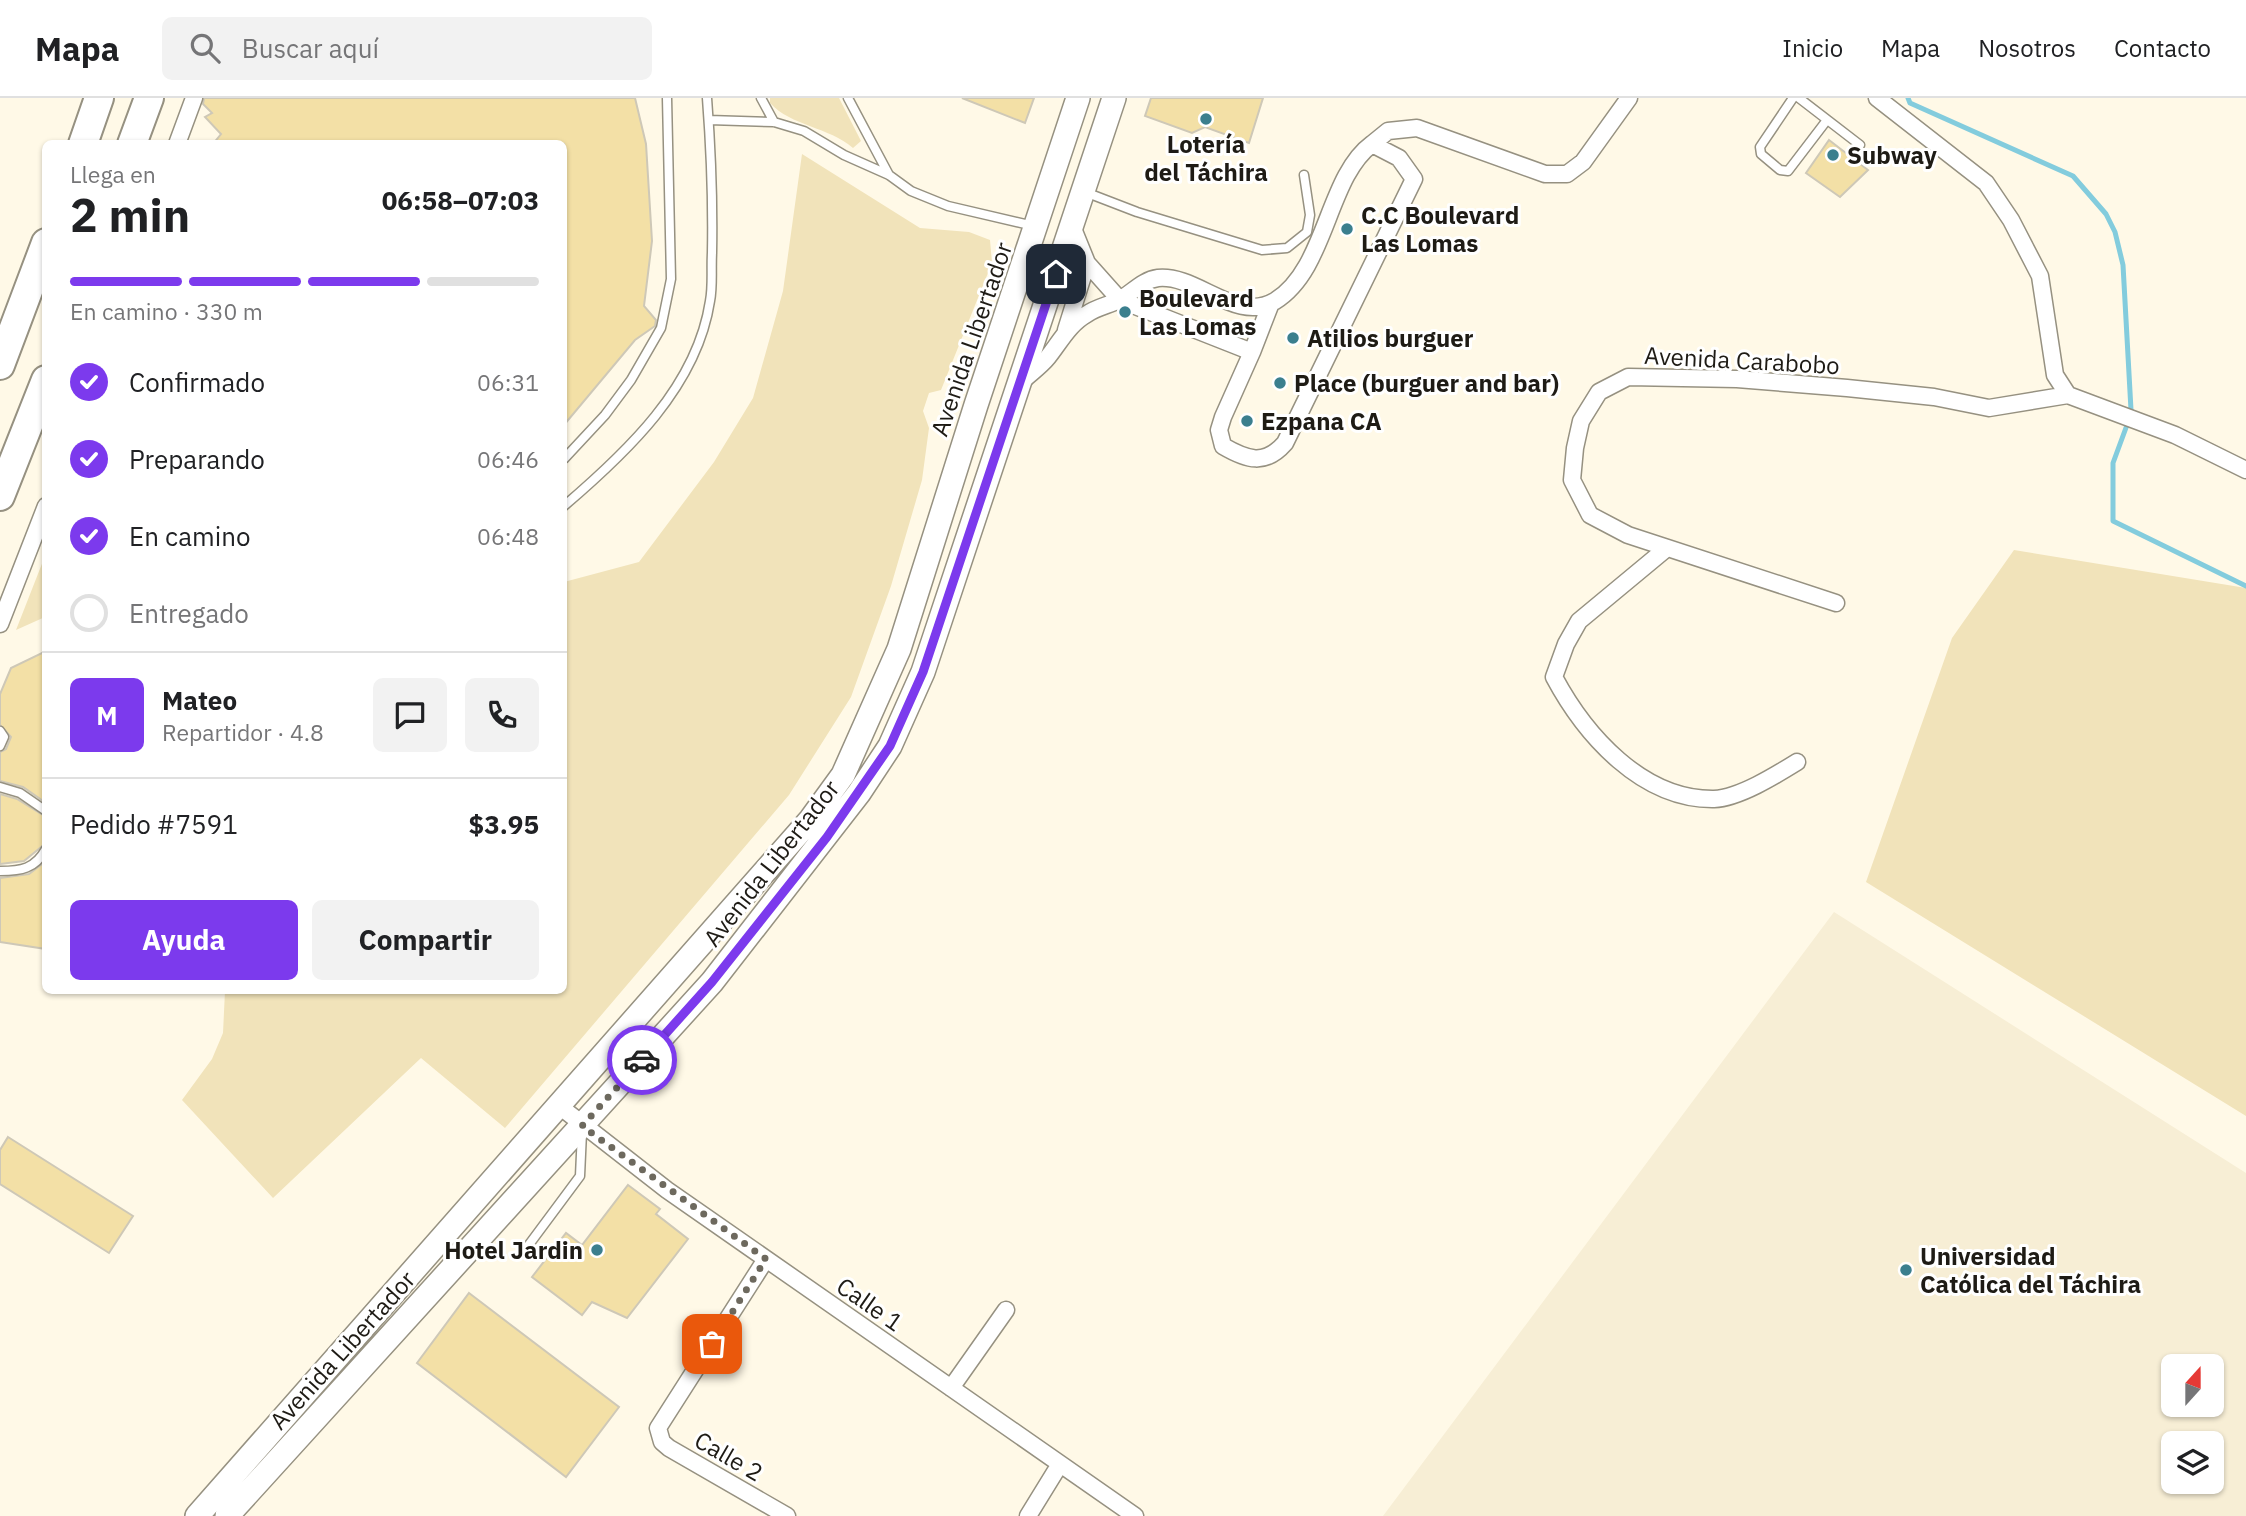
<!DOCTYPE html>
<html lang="es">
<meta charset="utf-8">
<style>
:root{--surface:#fff;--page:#f2f2f2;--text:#202124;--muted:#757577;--line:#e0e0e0;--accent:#7c3aed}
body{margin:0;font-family:"IBM Plex Sans",sans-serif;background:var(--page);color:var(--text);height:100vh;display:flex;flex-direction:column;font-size:26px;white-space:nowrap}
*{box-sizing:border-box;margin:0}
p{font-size:23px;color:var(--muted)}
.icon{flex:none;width:38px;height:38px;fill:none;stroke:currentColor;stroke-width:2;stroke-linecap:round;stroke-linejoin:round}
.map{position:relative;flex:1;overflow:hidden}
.sheet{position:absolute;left:42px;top:42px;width:525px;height:854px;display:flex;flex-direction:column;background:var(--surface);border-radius:10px;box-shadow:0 2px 5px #0004}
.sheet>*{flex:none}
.needle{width:46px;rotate:21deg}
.buttons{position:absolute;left:2161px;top:1256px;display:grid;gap:14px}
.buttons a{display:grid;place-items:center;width:63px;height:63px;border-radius:10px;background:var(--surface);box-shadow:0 2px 5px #0004;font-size:35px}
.pin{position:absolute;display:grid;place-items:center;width:60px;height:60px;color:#fff;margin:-30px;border-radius:14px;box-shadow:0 4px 10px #0006}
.courier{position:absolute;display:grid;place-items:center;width:70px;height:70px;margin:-35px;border:5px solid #7c3aed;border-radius:50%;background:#fff;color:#222;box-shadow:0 2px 9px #0007}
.headline em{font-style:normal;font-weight:800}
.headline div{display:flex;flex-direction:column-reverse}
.headline{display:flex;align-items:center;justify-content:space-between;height:119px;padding:0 28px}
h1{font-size:46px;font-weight:800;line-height:52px}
.bar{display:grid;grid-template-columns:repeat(4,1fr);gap:10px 7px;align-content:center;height:84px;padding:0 28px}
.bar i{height:9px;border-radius:5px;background:var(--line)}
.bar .selected{background:var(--accent)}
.bar p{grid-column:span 4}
.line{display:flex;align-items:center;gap:18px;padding:0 28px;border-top:2px solid var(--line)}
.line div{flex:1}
.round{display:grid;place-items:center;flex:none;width:74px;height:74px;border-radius:10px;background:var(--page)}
ol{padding:0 28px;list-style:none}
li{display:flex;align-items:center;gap:21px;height:77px}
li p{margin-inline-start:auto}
li .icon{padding:7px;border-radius:50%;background:var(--accent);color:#fff;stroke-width:4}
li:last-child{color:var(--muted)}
li i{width:38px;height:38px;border:4px solid var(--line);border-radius:50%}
.cta{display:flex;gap:14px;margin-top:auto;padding:14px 28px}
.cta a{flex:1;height:80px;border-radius:10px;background:var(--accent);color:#fff;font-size:28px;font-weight:800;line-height:80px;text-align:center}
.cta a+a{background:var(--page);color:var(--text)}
header{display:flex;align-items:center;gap:42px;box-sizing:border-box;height:98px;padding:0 35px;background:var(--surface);border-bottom:2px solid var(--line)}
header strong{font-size:33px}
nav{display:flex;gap:38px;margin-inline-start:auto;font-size:24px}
.search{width:490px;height:63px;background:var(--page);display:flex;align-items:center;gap:18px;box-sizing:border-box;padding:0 24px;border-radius:10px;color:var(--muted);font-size:26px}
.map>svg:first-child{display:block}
.built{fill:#f7eed5;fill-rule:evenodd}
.green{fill:#f1e3ba}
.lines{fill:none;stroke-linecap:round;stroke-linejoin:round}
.stream{stroke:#83ccdd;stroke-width:5}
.building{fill:#f3e0a6;stroke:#cec8b7;stroke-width:2}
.service-casing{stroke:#969181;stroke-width:11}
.minor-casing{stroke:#969181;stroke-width:19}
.secondary-casing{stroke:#969181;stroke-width:26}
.motorway-casing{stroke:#969181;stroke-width:32}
.service{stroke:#fff;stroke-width:8}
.minor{stroke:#fff;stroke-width:16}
.secondary{stroke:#fff;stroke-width:23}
.motorway{stroke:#fff;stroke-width:28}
.done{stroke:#6d695e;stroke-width:7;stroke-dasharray:0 12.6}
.route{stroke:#7c3aed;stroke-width:9}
.poi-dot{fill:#3b7f8e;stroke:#fff;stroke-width:2.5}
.labels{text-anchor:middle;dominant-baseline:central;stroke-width:6;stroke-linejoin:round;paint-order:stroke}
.poi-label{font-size:24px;font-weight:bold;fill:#1e1b15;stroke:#fff;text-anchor:start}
.street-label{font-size:24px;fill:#1e1b15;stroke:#fff}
</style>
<header>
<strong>Mapa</strong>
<div class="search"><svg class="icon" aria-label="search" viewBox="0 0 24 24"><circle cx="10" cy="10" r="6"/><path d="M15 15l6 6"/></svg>Buscar aquí</div>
<nav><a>Inicio</a><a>Mapa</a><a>Nosotros</a><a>Contacto</a></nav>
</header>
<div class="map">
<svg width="2246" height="1418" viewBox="0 0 2246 1418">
<rect width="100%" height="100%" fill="#fff9e7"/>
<path class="built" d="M 1834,814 L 2246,1075 L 2246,1418 L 1383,1418 ZM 2174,1269 L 2212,1269 L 2212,1307 L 2174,1307 ZM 2174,1346 L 2212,1346 L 2212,1384 L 2174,1384 Z"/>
<path class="green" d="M 770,0 L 839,0 L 861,43 L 853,50 C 829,29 791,28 770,5 Z
M 802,56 L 920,130 L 969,134 L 990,142 L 992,165 L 941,292 L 929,295 L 923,313 L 929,330 L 922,382 L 891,488 L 851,599 L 789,697 L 505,1030 L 421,960 L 273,1100 L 182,1002 L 212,961 L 223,935 L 225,893 L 564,892 L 564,484 L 639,464 L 714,364 L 753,300 L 783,193 Z
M 2014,452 L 2246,490 L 2246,1018 L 1866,784 L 1952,540 Z
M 45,458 L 45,519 L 16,532 Z"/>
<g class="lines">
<path class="stream" d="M 1908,0 L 1910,5 L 2073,78 L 2106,116 L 2115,134 L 2123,167 L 2131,312
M 2127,327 L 2113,365 L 2113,423 L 2246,488"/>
</g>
<path class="building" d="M 204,0 L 635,0 L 646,46 L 652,143 L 644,208 L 656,222 L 655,228 L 635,242 L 564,327 L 564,46 L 213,46 L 221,36 L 205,19 L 212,15 L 203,6 Z
M 962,0 L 1034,0 L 1025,25 Z
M 1151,0 L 1263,0 L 1249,45 L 1205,29 L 1192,35 L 1145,18 Z
M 1829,42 L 1868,72 L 1840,99 L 1806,75 Z
M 46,553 L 46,705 L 23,689 L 0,683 L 0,654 L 6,651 L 11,639 L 0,627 L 0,596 L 11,570 Z
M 0,696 L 17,701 L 46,719 L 46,745 L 24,763 L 0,766 Z
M 46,763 L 46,851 L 0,844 L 0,780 L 29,776 Z
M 8,1039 L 133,1118 L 109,1155 L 0,1086 L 0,1052 Z
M 628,1087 L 660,1111 L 656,1116 L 688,1141 L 627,1220 L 592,1204 L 582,1217 L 532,1179 L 566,1135 L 582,1147 Z
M 469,1195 L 619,1309 L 566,1379 L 417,1265 Z"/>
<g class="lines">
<defs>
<path id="service" d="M 761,0 L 774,24
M 848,0 L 889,77
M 1793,0 L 1760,49 L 1761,56 L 1780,72 L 1788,73 L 1827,22
M 1799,0 L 1860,47
M 709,22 L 774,24 L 804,33 L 844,57 L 889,77 L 911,93 L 948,108 L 1034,128
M 1085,94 L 1137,114 L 1262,152 L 1287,150 L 1307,134 L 1310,117 L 1304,77
M 564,361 L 605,317 L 631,282 L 661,230 L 671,181 L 667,0
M 564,408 C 626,355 697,289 710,203 C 713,188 711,171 712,155 C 713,103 711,52 707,0
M 0,633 L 4,639 L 0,648
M 0,689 L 20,695 L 46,713
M 0,773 C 21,773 35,771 46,751
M 522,1156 L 580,1078 L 582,1034"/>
<path id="minor" d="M 1877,0 L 1986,85 L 2011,122 L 2040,178 L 2055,277 L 2068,297 L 2175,337 L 2246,372
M 177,46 L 194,0
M 1372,46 L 1388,33 L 1417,30 L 1545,76 L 1567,76 L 1583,64 L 1629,0
M 1066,232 L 1087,165
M 1252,254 L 1271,205
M 1020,285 C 1029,276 1040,269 1048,259 C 1060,244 1069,226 1087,216 C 1097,209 1110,207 1121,201 C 1133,194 1143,182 1158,180 C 1197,176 1236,226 1275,203 C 1327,171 1327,79 1372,46 L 1399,60 L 1414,81 L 1285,345 C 1265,368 1247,362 1223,348 L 1219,332 L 1223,319 L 1252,254 L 1120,202 L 1087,165 L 1072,128
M 1667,450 L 1579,523 L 1566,546 L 1554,579 C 1585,637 1642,702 1714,701 C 1739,700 1776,677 1797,664
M 1836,505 L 1628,437 L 1590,417 L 1572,382 L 1575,350 L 1581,323 L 1599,294 L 1628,279 L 1737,281 L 1847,290 L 1934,299 L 1989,310 L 2068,297
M 0,526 L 46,408
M 558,1007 L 667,1092 L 1135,1418
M 766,1161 L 658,1330 L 662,1344 L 669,1350 L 787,1418
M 951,1290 L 1006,1212
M 1028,1418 L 1060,1366"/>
<path id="secondary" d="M 197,1418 L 811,721 L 843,677 L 899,551 L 976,307 L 1078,0
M 227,1418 L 712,884 L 859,695 L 890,648 L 923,574 L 1114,0"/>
<path id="motorway" d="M 83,46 L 99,0
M 132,46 L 149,0
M 0,267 L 46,145
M 0,398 L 46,282"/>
</defs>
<use href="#service" class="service-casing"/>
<use href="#minor" class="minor-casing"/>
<use href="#secondary" class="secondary-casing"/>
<use href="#motorway" class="motorway-casing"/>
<use href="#service" class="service"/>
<use href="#minor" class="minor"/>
<use href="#secondary" class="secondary"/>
<use href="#motorway" class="motorway"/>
</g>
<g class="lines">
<path class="done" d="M 642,962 L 582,1028 L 766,1161 L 712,1246"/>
<path class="route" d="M 642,962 L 712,884 L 827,739 L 890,648 L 923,574 L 1056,176"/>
</g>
<g class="poi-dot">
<circle cx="1206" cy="21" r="7"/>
<circle cx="1833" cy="57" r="7"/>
<circle cx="1347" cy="131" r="7"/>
<circle cx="1125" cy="214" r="7"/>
<circle cx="1293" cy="240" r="7"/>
<circle cx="1280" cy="285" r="7"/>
<circle cx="1247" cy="323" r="7"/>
<circle cx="597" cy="1152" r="7"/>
<circle cx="1906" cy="1172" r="7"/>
</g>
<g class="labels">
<g class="poi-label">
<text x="1206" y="46" text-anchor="middle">Lotería<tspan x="1206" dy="28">del Táchira</tspan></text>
<text x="1847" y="57">Subway</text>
<text x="1361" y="117">C.C Boulevard<tspan x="1361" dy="28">Las Lomas</tspan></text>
<text x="1139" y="200">Boulevard<tspan x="1139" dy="28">Las Lomas</tspan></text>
<text x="1307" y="240">Atilios burguer</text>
<text x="1294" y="285">Place (burguer and bar)</text>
<text x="1261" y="323">Ezpana CA</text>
<text x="583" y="1152" text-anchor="end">Hotel Jardin</text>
<text x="1920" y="1158">Universidad<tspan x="1920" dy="28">Católica del Táchira</tspan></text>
</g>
<g class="street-label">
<text transform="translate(971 241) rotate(-71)">Avenida Libertador</text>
<text transform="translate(1742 262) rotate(3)">Avenida Carabobo</text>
<text transform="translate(771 765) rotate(-52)">Avenida Libertador</text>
<text transform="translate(870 1206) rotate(35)">Calle 1</text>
<text transform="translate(342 1252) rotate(-48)">Avenida Libertador</text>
<text transform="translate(729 1358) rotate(30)">Calle 2</text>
</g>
</g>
</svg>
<div class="buttons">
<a><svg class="needle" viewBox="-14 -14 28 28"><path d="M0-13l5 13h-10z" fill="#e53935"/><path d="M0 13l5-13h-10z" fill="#757577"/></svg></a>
<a><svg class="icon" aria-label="layers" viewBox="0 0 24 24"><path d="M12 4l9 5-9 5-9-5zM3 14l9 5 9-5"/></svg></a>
</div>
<div class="pin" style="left:712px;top:1246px;background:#ea580c"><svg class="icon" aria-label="bag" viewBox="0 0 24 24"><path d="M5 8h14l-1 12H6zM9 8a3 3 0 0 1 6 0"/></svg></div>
<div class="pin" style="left:1056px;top:176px;background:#1f2937"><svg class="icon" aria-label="home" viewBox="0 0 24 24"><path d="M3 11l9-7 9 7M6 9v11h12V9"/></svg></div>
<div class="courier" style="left:642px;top:962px"><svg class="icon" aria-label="car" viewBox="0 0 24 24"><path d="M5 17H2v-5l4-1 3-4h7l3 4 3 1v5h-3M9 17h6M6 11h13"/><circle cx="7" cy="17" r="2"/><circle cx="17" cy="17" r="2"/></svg></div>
<section class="sheet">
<div class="headline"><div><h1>2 min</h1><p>Llega en</p></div><em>06:58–07:03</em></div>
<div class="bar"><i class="selected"></i><i class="selected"></i><i class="selected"></i><i></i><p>En camino · 330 m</p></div>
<ol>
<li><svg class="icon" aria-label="check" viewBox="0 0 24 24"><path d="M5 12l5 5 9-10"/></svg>Confirmado<p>06:31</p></li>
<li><svg class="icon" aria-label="check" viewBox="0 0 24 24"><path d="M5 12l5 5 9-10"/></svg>Preparando<p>06:46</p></li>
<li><svg class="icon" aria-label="check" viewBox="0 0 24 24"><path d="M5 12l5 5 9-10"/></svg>En camino<p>06:48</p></li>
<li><i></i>Entregado</li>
</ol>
<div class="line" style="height:126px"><b class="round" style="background:var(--accent);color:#fff">M</b><div><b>Mateo</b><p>Repartidor · 4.8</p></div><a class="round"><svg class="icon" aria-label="chat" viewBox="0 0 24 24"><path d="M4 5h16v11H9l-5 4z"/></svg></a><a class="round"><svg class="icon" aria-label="phone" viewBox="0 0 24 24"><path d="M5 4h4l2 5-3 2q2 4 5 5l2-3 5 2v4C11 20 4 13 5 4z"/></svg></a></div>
<div class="line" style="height:91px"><div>Pedido #7591</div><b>$3.95</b></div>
<div class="cta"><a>Ayuda</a><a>Compartir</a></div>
</section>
</div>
